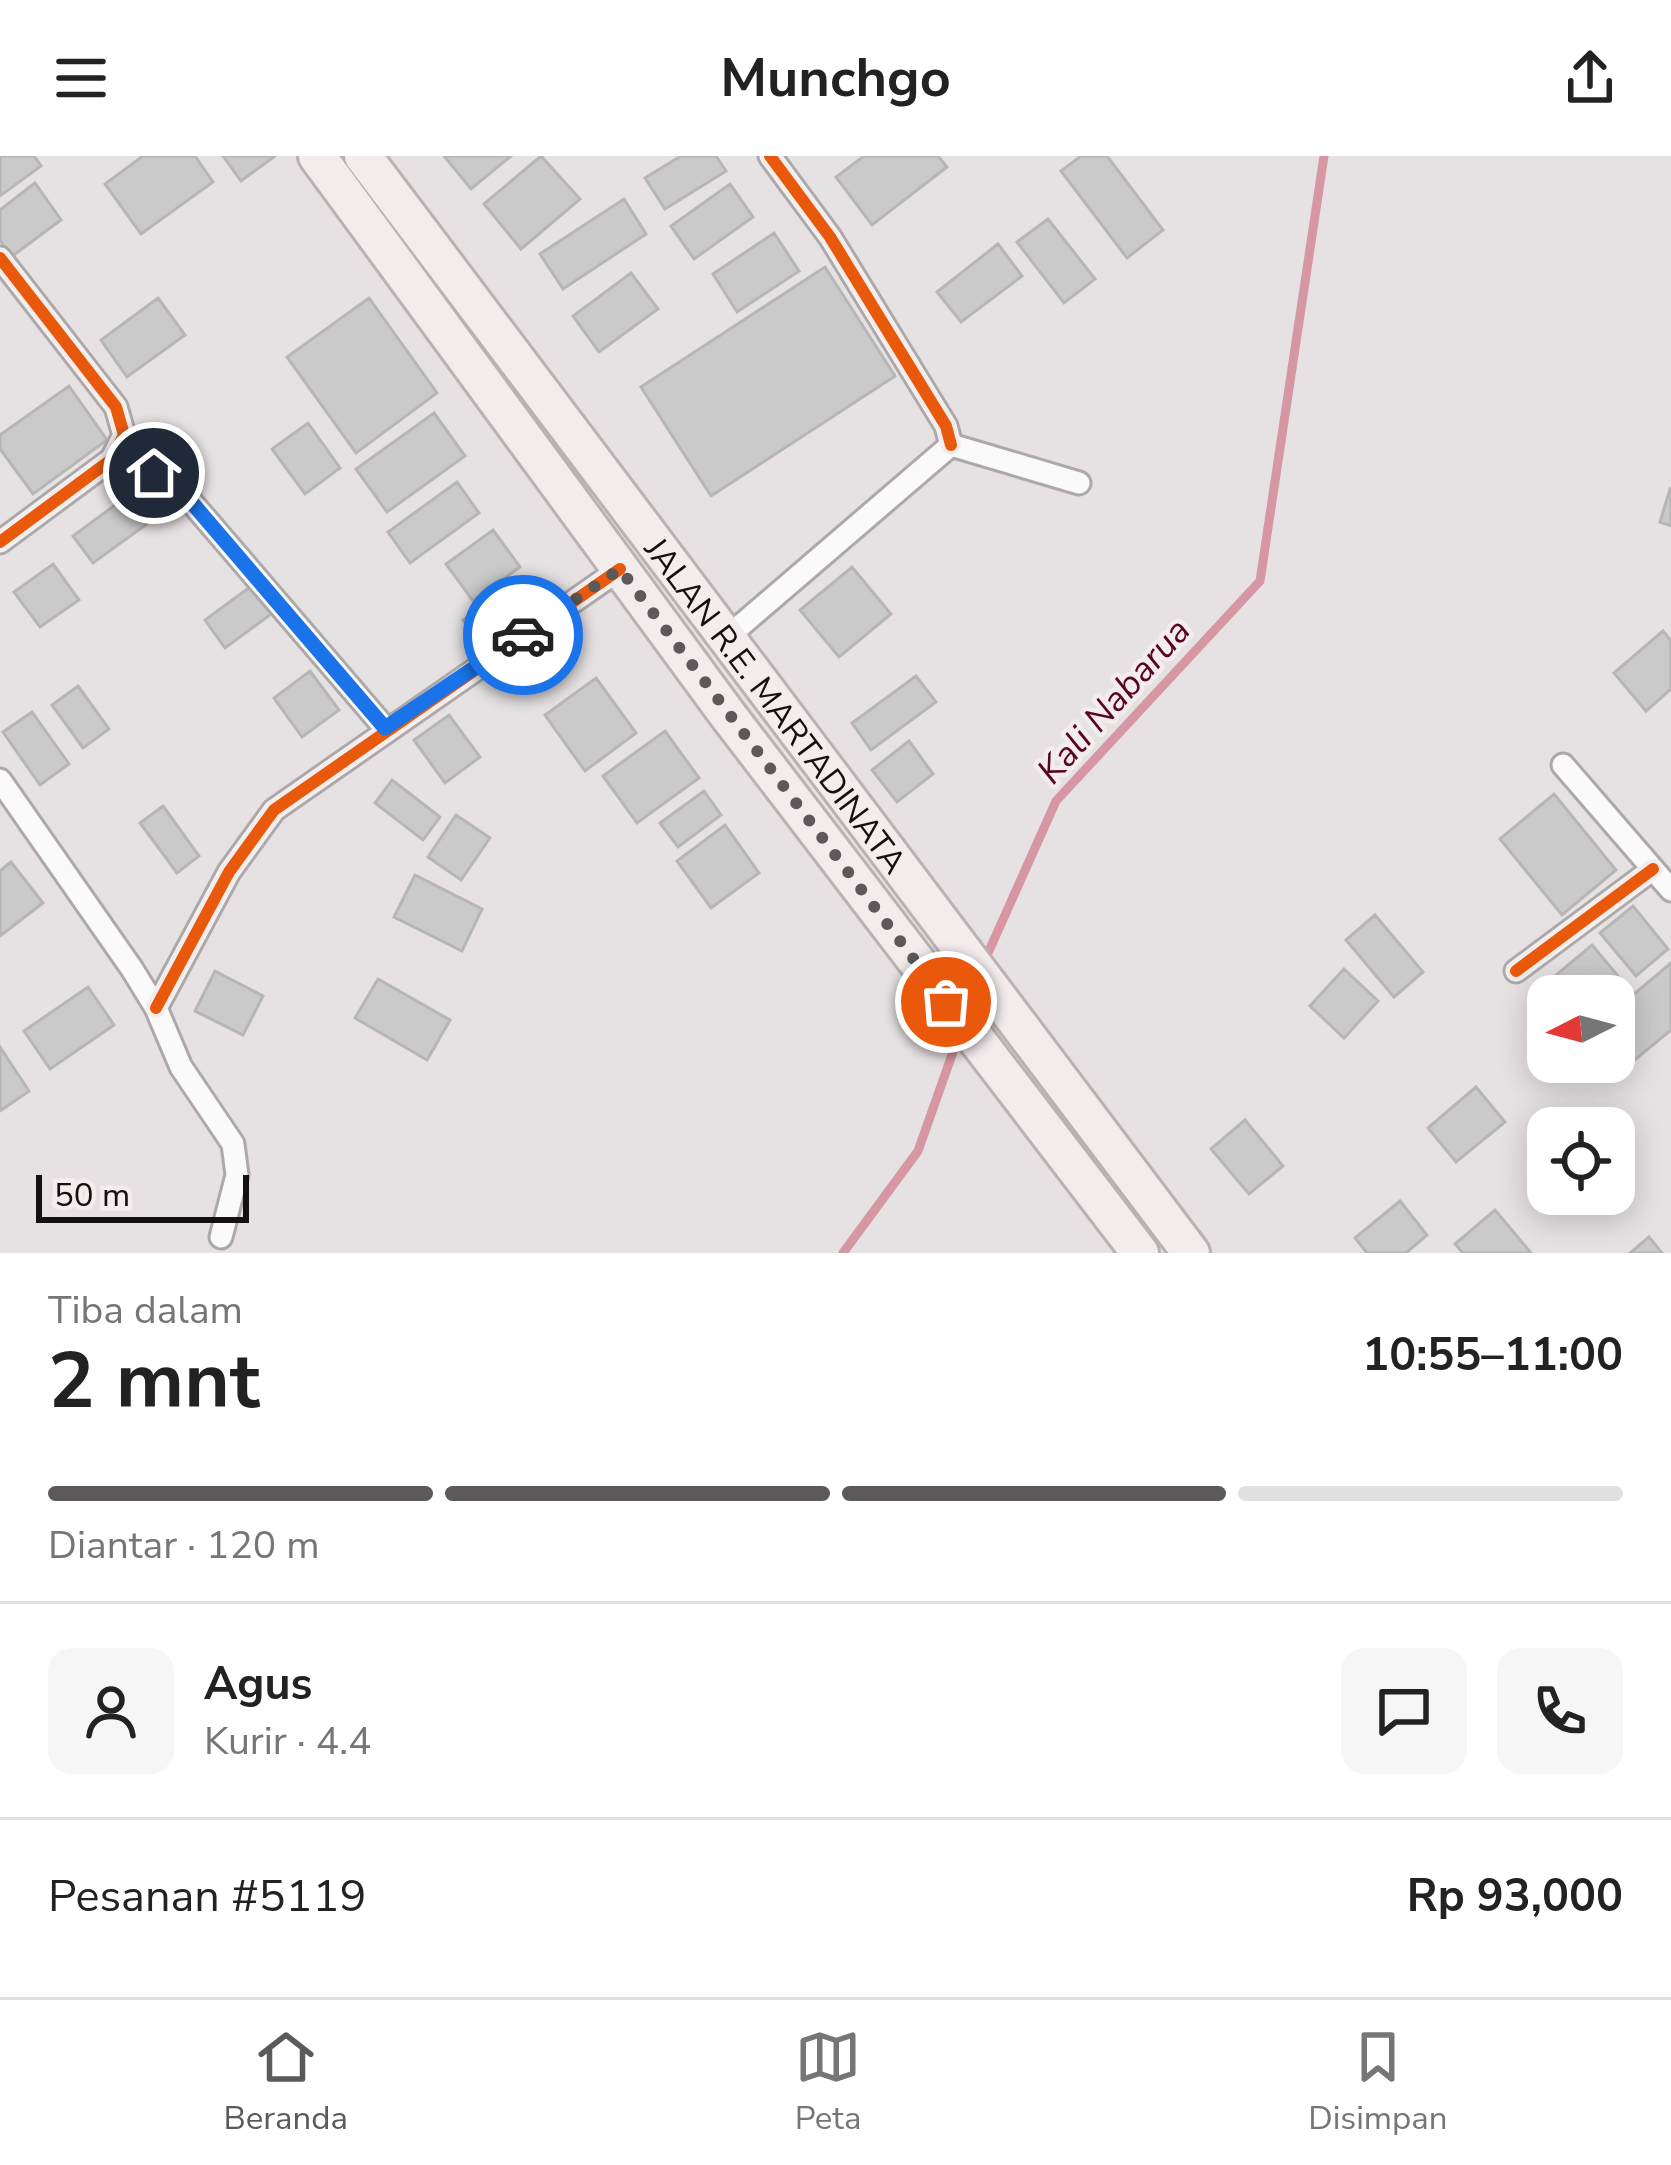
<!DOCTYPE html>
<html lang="id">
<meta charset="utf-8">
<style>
:root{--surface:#fff;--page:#f6f6f6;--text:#222;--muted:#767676;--line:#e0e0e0;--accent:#5c595a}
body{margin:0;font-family:"Nunito Sans",sans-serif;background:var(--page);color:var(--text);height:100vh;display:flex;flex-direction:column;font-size:45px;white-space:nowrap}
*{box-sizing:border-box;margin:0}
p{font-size:39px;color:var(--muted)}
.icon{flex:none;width:66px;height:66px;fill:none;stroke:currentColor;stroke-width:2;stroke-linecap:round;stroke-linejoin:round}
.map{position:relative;height:1097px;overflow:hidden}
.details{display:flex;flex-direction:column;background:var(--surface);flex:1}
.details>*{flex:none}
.needle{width:78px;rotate:264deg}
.buttons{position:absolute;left:1527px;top:819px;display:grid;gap:24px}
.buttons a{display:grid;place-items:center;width:108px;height:108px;border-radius:24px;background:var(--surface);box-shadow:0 6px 30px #0003;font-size:60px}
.scale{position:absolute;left:36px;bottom:30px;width:213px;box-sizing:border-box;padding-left:12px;border:6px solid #121010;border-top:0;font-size:33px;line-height:42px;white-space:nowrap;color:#121010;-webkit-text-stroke:9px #f4edee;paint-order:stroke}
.pin{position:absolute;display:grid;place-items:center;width:102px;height:102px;color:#fff;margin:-51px;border:6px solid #fff;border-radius:50%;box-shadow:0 3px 12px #0007}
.courier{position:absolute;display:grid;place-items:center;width:120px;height:120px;margin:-60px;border:9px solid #1a73e8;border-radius:50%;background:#fff;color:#222;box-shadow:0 3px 15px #0007}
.head em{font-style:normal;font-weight:700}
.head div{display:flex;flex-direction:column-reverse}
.head{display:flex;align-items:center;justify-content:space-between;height:204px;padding:0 48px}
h1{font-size:78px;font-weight:700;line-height:90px}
.bar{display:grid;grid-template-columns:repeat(4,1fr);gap:18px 12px;align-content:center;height:144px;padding:0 48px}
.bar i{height:15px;border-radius:9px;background:var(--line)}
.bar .active{background:var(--accent)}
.bar p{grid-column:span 4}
.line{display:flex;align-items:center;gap:30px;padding:0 48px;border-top:3px solid var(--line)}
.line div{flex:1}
.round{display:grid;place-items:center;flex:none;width:126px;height:126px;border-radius:24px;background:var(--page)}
header{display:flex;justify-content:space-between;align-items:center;height:156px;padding:0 48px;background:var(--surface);font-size:54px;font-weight:700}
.tabs{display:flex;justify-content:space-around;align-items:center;height:168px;border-top:3px solid var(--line);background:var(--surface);font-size:33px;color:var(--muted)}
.tabs a{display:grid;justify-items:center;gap:6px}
.tabs .active{color:var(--accent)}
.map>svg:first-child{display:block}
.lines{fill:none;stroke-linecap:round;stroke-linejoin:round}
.stream{stroke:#d796a4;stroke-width:9}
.building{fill:#cbcacb;stroke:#b7b6b7;stroke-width:3}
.minor-casing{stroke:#ada9aa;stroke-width:27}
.trunk-casing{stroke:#bbb0b2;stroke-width:42}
.minor{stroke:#fbfafb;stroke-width:21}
.trunk{stroke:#f2eced;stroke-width:36}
.cycleway-casing{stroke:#f4edee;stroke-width:20}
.cycleway{stroke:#e8590c;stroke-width:12}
.done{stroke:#5c595a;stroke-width:12;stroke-dasharray:0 21.6}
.route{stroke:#1a73e8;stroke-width:15}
.labels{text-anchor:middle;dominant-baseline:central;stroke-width:9;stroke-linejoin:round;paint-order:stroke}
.street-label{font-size:33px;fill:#121010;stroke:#f4edee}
.water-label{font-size:36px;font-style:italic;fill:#5a0424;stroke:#f4edee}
</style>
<header><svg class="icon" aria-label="menu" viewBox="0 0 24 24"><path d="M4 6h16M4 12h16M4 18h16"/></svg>Munchgo<svg class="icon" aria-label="share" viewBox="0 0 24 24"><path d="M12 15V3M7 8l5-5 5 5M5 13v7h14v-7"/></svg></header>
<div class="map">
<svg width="1671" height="1097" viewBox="0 0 1671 1097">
<rect width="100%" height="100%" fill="#e6e1e2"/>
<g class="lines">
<path class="stream" d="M 984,806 L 1056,645 L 1260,425 L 1324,0
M 843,1097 L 918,995 L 959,879"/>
</g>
<path class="building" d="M 0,0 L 34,0 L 41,10 L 0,40 Z
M 143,0 L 195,0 L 213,26 L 141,78 L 105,28 Z
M 223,0 L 275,0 L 241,25 Z
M 444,0 L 511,0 L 471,33 Z
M 541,0 L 580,43 L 521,93 L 484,48 Z
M 681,0 L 716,0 L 726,15 L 665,53 L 645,22 Z
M 864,0 L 938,0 L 947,11 L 872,69 L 836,21 Z
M 1081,0 L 1107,0 L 1163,74 L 1127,102 L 1061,15 Z
M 35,27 L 61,64 L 11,101 L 0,84 L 0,54 Z
M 730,28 L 753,61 L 694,103 L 671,70 Z
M 624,43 L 646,78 L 563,133 L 540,98 Z
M 1048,63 L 1095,123 L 1064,147 L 1017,86 Z
M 774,77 L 799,115 L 737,156 L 713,118 Z
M 998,88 L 1022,120 L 961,166 L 937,136 Z
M 825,111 L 895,220 L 711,340 L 641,231 Z
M 631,117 L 658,153 L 599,196 L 573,160 Z
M 158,142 L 185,179 L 127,221 L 101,184 Z
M 369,142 L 437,237 L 356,297 L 287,201 Z
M 69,230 L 107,284 L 33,338 L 0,293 L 0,279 Z
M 434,257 L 465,300 L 387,356 L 356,313 Z
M 308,267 L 340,312 L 305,338 L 272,293 Z
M 457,326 L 479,357 L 410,407 L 388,376 Z
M 138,332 L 158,360 L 93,407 L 73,380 Z
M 1670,333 L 1671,334 L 1671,370 L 1660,366 Z
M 493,374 L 520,411 L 473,445 L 446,408 Z
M 53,408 L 79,444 L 40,471 L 14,436 Z
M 852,411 L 891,458 L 839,501 L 800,454 Z
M 254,428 L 274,456 L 225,492 L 205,464 Z
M 503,435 L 524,463 L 484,493 L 463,464 Z
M 1663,475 L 1671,485 L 1671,533 L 1646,555 L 1614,517 Z
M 310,515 L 339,554 L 302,581 L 274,542 Z
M 916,520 L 936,546 L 871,594 L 852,567 Z
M 596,522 L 636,577 L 585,615 L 545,559 Z
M 78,530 L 109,573 L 83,592 L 52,549 Z
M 32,556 L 69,608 L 40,629 L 3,576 Z
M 449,559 L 480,601 L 445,627 L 414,584 Z
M 665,575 L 699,622 L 637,667 L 603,620 Z
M 909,585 L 933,618 L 897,646 L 872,614 Z
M 392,624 L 440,661 L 423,684 L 375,647 Z
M 704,635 L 721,659 L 678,691 L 660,667 Z
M 1554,638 L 1616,714 L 1562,759 L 1500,683 Z
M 163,650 L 199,700 L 177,717 L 140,667 Z
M 456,659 L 490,682 L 461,724 L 428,701 Z
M 725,669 L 759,717 L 711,752 L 677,705 Z
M 11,706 L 43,747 L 0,780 L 0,715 Z
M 415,719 L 482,753 L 462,795 L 394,761 Z
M 1633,750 L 1668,793 L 1636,820 L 1600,777 Z
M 1375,759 L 1423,816 L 1394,841 L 1346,784 Z
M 1592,789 L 1623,826 L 1606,840 L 1551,840 L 1543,830 Z
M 1671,807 L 1671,874 L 1631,907 L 1614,886 L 1614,855 Z
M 1344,813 L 1378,845 L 1344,882 L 1310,850 Z
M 215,815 L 263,840 L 243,879 L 195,855 Z
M 378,823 L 450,864 L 427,904 L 355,862 Z
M 88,831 L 114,869 L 50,913 L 24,875 Z
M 0,891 L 29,935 L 0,955 Z
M 1476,931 L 1505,966 L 1456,1006 L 1428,972 Z
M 1245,964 L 1283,1010 L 1249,1038 L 1211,993 Z
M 1400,1045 L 1427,1079 L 1406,1097 L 1367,1097 L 1355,1082 Z
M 1495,1054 L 1531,1097 L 1463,1097 L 1455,1088 Z
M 1649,1081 L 1662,1097 L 1630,1097 Z"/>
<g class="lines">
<defs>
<path id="minor" d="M 770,0 L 830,81 L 946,270 L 951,289
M 0,102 L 116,251 L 124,279 L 112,303 L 0,386
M 951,289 L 1079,327
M 121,293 L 187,341 L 385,572
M 725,483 L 951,289
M 1563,609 L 1671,734
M 0,624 L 132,813 L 156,852 L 181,911 L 233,988 L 237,1019 L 221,1081
M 1516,815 L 1653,713
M 156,852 L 229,716 L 274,654 L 620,413"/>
<path id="trunk" d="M 317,0 L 727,558 L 1140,1097
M 363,0 L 1191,1097"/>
</defs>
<use href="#minor" class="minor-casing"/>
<use href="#trunk" class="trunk-casing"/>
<use href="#minor" class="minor"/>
<use href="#trunk" class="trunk"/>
<defs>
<path id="cycleway" d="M 770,0 L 830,81 L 946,270 L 951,289
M 0,102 L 116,251 L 124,279 L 112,303 L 0,386
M 1516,815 L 1653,713
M 156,852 L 229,716 L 274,654 L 620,413"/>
</defs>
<use href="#cycleway" class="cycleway-casing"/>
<use href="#cycleway" class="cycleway"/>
</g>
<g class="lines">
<path class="done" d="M 523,479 L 620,413 L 946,846"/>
<path class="route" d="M 154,317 L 187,341 L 385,572 L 523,479"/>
</g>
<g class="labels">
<g class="street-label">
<text transform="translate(775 550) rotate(53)">JALAN R.E. MARTADINATA</text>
</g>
<g class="water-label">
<text transform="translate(1114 545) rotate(-48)">Kali Nabarua</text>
</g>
</g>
</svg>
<div class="buttons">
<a><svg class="needle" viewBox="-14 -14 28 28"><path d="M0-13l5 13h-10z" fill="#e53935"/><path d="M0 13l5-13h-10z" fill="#767676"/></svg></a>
<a><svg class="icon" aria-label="locate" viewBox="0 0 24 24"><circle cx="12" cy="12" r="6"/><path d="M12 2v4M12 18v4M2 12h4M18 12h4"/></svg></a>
</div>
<div class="scale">50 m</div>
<div class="pin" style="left:946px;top:846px;background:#ea580c"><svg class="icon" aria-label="bag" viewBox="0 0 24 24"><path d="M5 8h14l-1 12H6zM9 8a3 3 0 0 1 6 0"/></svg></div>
<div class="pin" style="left:154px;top:317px;background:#1f2937"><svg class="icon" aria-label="home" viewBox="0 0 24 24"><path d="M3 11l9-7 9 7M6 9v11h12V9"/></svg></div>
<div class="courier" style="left:523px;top:479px"><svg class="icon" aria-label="car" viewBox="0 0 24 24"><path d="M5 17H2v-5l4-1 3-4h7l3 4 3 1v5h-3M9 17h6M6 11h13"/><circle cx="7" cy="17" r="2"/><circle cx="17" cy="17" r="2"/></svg></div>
</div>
<section class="details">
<div class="head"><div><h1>2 mnt</h1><p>Tiba dalam</p></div><em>10:55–11:00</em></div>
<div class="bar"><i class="active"></i><i class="active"></i><i class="active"></i><i></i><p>Diantar · 120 m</p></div>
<div class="line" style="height:216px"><a class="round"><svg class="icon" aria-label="person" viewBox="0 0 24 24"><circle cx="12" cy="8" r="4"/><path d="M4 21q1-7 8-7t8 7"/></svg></a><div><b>Agus</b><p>Kurir · 4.4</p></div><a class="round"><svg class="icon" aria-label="chat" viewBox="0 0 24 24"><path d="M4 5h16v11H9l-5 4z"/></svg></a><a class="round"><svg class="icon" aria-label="phone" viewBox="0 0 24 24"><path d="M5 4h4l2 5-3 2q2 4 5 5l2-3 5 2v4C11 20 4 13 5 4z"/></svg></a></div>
<div class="line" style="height:156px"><div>Pesanan #5119</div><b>Rp 93,000</b></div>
</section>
<nav class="tabs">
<a class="active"><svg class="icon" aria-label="home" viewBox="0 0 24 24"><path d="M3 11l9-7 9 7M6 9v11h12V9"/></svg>Beranda</a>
<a><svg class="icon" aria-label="map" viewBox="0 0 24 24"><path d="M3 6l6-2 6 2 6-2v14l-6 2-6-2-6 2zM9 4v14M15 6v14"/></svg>Peta</a>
<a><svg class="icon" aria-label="saved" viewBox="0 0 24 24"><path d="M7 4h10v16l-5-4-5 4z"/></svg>Disimpan</a>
</nav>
